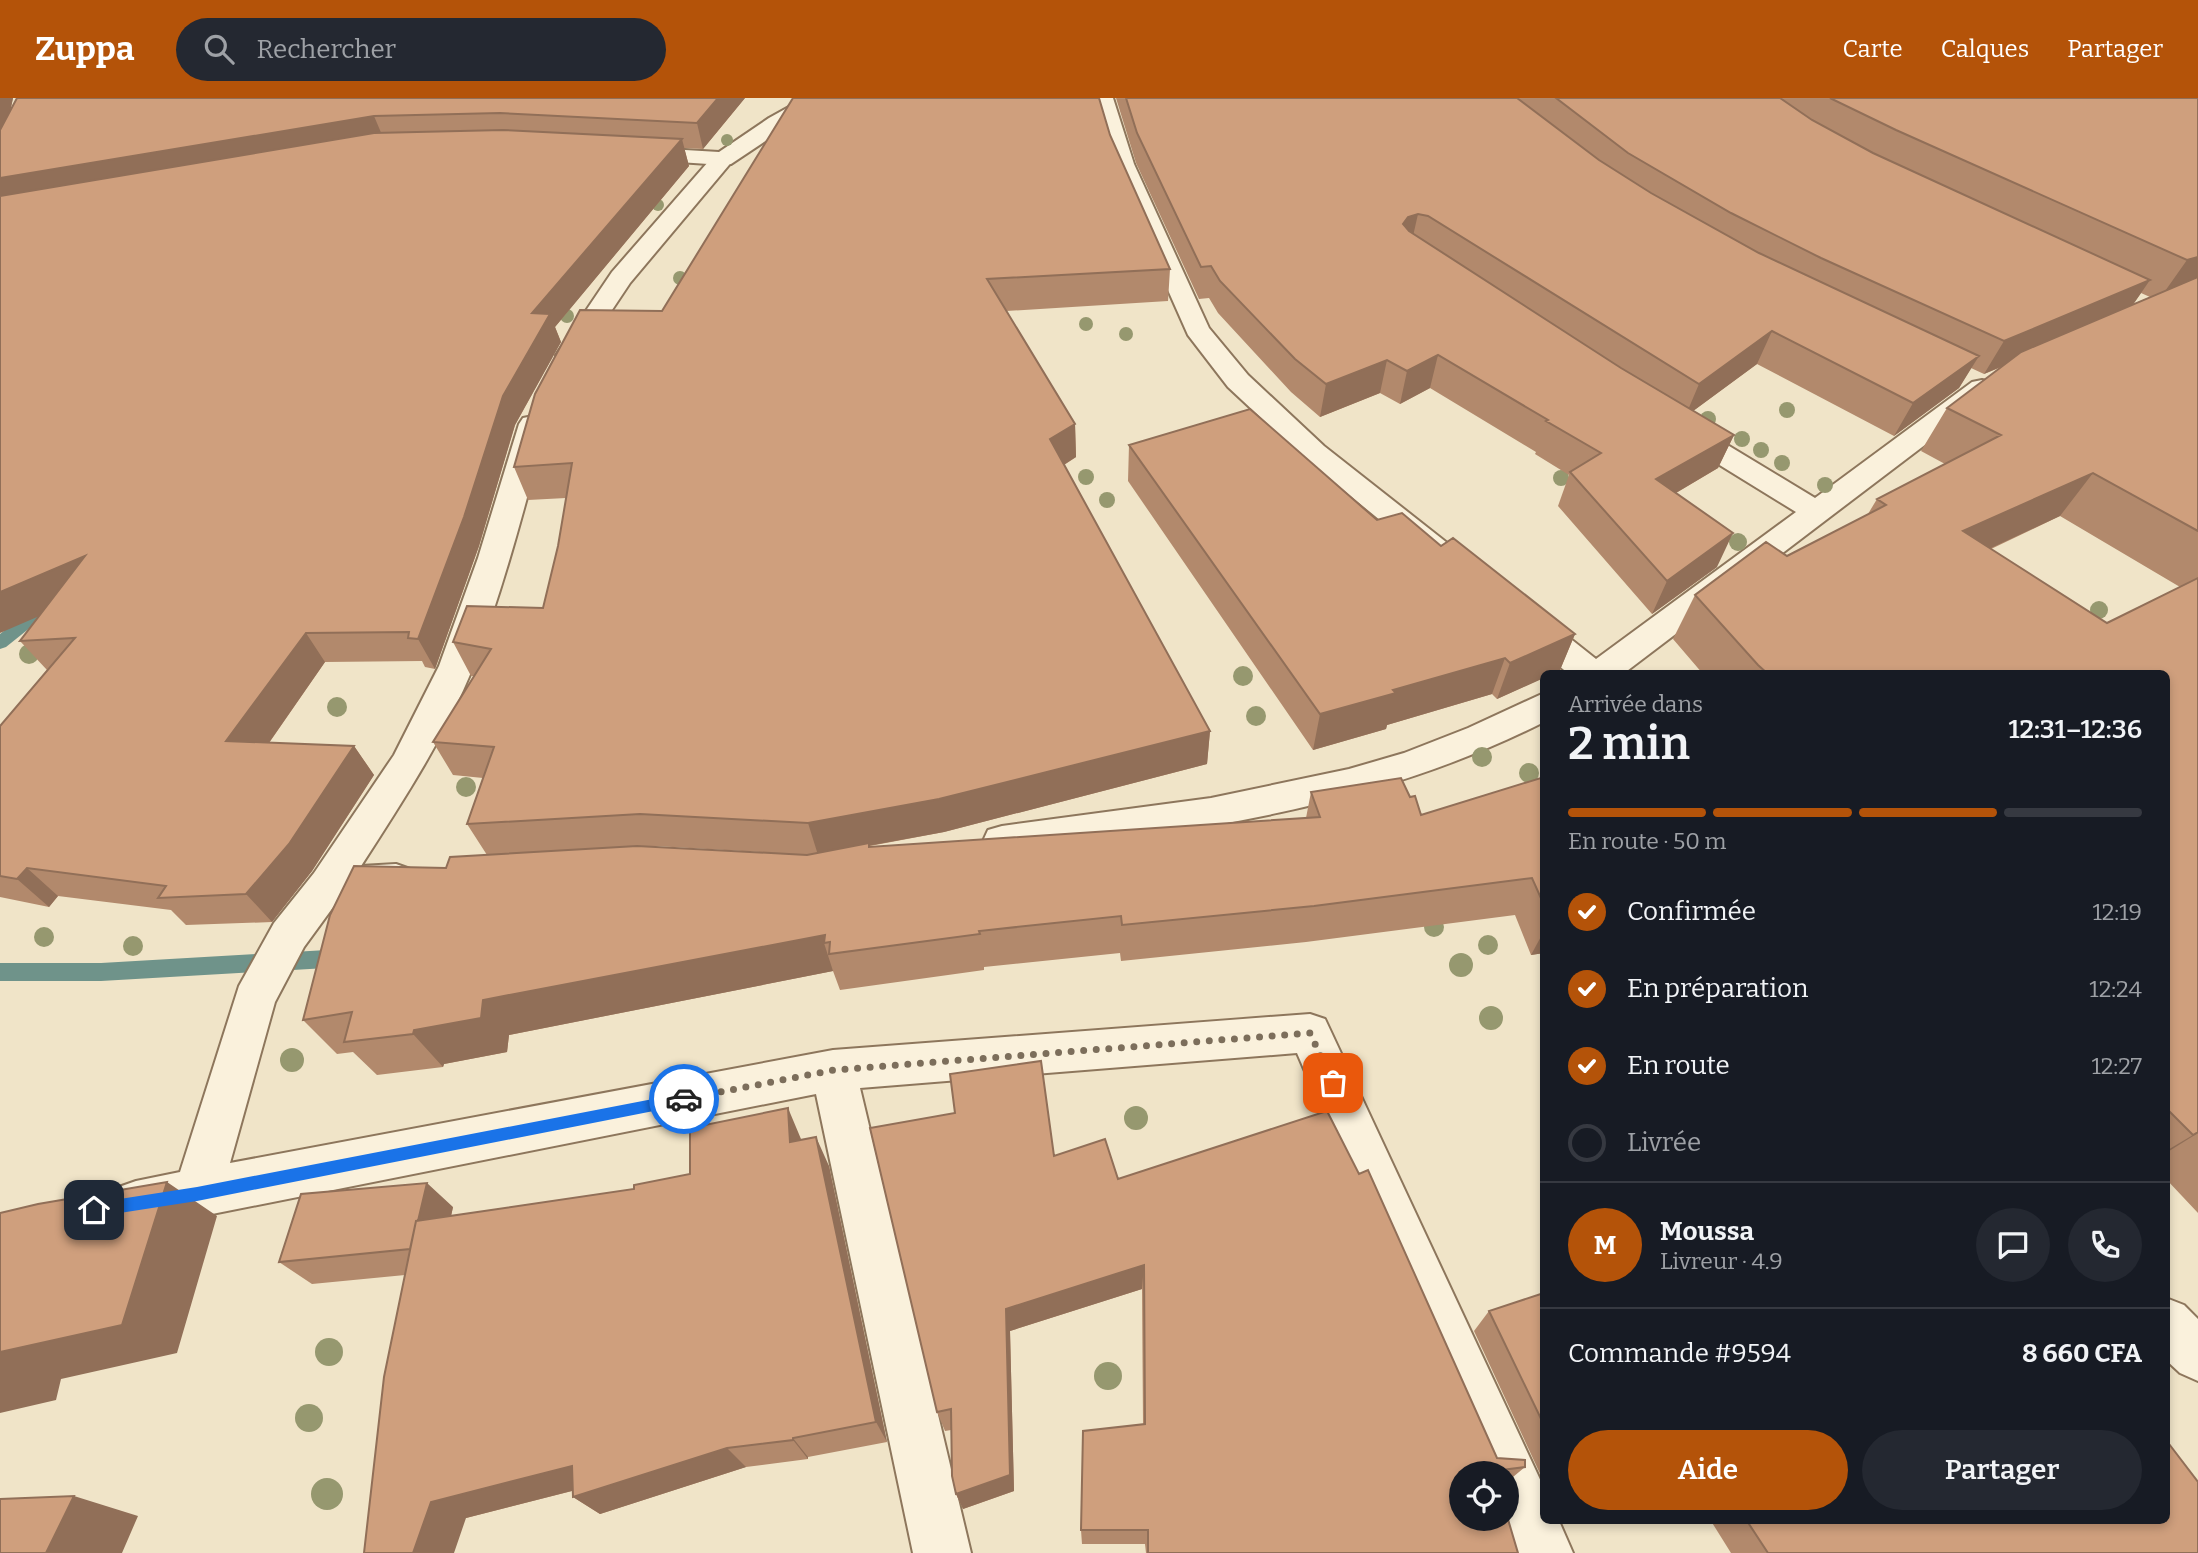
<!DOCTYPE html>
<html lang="fr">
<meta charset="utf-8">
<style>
:root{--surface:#171b24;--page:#242831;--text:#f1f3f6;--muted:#9ea1a6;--line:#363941;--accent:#b45309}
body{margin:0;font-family:Bitter,serif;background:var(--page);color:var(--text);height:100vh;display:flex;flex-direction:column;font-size:26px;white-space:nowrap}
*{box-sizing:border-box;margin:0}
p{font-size:23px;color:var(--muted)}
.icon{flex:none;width:38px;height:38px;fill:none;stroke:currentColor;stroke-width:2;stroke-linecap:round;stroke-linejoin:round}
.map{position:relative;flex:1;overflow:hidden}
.drawer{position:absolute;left:1540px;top:572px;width:630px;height:854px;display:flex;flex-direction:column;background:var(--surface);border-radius:10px;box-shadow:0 4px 10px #0003}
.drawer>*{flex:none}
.buttons{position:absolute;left:1449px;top:1363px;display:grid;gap:14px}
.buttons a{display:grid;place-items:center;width:70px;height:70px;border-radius:50%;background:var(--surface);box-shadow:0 4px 10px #0003;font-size:35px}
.pin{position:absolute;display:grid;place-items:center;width:60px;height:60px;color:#fff;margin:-30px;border-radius:14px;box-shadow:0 4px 10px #0006}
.courier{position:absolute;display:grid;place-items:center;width:70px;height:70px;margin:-35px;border:5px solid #1a73e8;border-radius:50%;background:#fff;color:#222;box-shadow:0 2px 9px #0007}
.head em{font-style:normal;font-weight:600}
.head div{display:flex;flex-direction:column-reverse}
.head{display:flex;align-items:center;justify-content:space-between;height:119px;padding:0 28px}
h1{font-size:46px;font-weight:600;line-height:52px}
.bar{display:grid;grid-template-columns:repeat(4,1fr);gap:10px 7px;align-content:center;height:84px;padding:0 28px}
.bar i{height:9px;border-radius:5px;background:var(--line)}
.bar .on{background:var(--accent)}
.bar p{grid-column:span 4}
.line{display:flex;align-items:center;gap:18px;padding:0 28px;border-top:2px solid var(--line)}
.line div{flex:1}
.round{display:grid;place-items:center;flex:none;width:74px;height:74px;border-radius:37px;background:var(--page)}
ol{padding:0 28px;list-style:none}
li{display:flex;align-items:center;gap:21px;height:77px}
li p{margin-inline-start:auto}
li .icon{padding:7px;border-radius:50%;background:var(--accent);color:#fff;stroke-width:4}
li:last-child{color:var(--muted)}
li i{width:38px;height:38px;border:4px solid var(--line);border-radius:50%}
.primary-button{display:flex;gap:14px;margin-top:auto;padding:14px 28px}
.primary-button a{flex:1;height:80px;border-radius:42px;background:var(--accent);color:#fff;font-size:28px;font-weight:600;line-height:80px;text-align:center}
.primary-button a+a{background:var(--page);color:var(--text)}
header{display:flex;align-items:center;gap:42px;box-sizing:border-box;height:98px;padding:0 35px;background:var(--accent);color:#fff}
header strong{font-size:33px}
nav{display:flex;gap:38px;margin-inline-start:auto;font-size:24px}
.search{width:490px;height:63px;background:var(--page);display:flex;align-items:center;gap:18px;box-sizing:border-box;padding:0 24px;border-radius:38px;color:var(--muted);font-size:26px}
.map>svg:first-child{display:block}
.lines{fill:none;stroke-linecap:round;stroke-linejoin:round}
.stream{fill:#6f938a;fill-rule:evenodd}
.minor-casing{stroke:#8d765c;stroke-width:4}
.tertiary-casing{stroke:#8d765c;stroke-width:4}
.minor{fill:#faf1dc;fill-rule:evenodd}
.tertiary{fill:#faf1dc;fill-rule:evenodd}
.tree{fill:#96986f}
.wall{fill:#b2896c;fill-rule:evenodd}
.shaded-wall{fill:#916f58}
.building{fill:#cf9f7d;stroke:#916f58;stroke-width:2}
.route{fill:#1a73e8}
.done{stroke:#7c6e5b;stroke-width:7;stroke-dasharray:0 12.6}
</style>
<header>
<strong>Zuppa</strong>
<div class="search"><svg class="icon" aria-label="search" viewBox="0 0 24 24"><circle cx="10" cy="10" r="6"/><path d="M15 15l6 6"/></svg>Rechercher</div>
<nav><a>Carte</a><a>Calques</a><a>Partager</a></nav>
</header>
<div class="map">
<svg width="2198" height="1455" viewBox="0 0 2198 1455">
<rect width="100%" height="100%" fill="#f0e4c8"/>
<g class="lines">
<path class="stream" d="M 40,495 L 48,500 L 36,525 L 6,549 L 0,551 L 0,536 L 23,518 L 34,496 Z
M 344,851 L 351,854 L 354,860 L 351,866 L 344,869 L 101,883 L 0,883 L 0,865 L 101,865 Z"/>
<defs>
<path id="minor" d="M 1093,0 L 1113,0 L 1134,66 L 1209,230 L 1248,277 L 1324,348 L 1446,444 L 1451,451 L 1446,458 L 1435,461 L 1424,458 L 1304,360 L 1228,289 L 1188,237 L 1112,66 Z
M 723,55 L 731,56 L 734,61 L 630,185 L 578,263 L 569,265 L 560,263 L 556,257 L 612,174 L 715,56 Z
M 1982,282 L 1992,284 L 1996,290 L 1992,296 L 1623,576 L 1569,576 L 1514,531 L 1509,523 L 1514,515 L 1526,512 L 1538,515 L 1596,561 L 1796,414 L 1671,337 L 1667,331 L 1671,325 L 1681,322 L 1691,325 L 1815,400 L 1972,284 Z
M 533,318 L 543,320 L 547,326 C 525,407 504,489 474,567 C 445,639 403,703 361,768 L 396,766 L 410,771 L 416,782 L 410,793 L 396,798 L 339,801 L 304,849 L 275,904 L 230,1065 L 833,952 L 1310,916 L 1325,921 L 1544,1390 L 1544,1423 L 1559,1423 L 1573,1455 L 1515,1455 L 1500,1421 L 1507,1421 L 1507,1376 L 1480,1376 L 1297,955 L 860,990 L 971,1455 L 913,1455 L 816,996 L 197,1119 L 136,1129 L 119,1123 L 112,1106 L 119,1089 L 136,1083 L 180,1074 L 239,888 L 274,825 L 314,775 L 394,657 L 439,568 L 478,460 L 519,326 L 523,320 Z
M 1544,595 L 1544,624 C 1372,711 1190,734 1002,758 L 988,754 L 983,743 L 988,732 L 1002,728 L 1211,700 L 1349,671 L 1404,655 L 1468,630 Z
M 2166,1200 L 2184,1207 L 2198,1221 L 2198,1283 L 2180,1275 L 2166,1262 Z"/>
<path id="tertiary" d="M 805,0 L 830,0 L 731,66 L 723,67 L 634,61 L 626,60 L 623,55 L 626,50 L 634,49 L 719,54 L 769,20 Z"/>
</defs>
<use href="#minor" class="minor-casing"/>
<use href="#tertiary" class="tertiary-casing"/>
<use href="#minor" class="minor"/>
<use href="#tertiary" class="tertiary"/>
</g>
<g class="tree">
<circle cx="727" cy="42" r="6"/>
<circle cx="658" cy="107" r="6"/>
<circle cx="680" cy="180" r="7"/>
<circle cx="567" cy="218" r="7"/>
<circle cx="1086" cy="226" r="7"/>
<circle cx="1126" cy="236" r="7"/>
<circle cx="1787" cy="312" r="8"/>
<circle cx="1708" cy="321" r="8"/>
<circle cx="1742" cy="341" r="8"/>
<circle cx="1761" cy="352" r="8"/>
<circle cx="1782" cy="365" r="8"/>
<circle cx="1086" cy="379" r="8"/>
<circle cx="1561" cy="380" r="8"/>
<circle cx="1825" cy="387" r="8"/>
<circle cx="1107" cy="402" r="8"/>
<circle cx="1738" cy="444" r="9"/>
<circle cx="2099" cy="512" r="9"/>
<circle cx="29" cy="556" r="10"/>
<circle cx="1243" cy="578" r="10"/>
<circle cx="337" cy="609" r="10"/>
<circle cx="1256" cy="618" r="10"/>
<circle cx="1482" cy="659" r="10"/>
<circle cx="1529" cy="675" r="10"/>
<circle cx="466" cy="689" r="10"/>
<circle cx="1434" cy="829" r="10"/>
<circle cx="44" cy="839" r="10"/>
<circle cx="1488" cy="847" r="10"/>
<circle cx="133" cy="848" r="10"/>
<circle cx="1461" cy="867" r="12"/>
<circle cx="1491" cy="920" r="12"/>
<circle cx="292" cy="962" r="12"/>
<circle cx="1136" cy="1020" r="12"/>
<circle cx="329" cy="1254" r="14"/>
<circle cx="1108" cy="1278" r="14"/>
<circle cx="309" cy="1320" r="14"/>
<circle cx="327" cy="1396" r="16"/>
</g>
<path class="wall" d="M 0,0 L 13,0 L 10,13 L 745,0 L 703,51 L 684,50 L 689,68 L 555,229 L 561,244 L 515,327 L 479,448 L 435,571 L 425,569 L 422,563 L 325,564 L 269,645 L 354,648 L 374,677 L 312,773 L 272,824 L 186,827 L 171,812 L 58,798 L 49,809 L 0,799 L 0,628 L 47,572 L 20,543 L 39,518 Z
M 1116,0 L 2198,0 L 2198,1115 L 2166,1081 L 2166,576 L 1703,576 L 1673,541 L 1695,497 L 1787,458 L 1868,416 L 1877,401 L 1945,366 L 1921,353 L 1947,310 L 2004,268 L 1984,276 L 1971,270 L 1959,290 L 1894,338 L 1757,266 L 1693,313 L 1734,337 L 1718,370 L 1676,395 L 1717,469 L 1652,516 L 1558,408 L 1569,377 L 1535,356 L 1536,354 L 1430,290 L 1400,306 L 1380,295 L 1320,319 L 1291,294 L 1218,215 L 1209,200 L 1199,201 L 1136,65 ZM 2141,195 L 2150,199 L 2133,206 ZM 2060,418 L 2180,489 L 2107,525 L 1991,451 Z
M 1110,37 L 1170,171 L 1168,203 L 1006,213 L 1075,326 L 1076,359 L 1064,367 L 1210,633 L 1207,666 L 944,734 L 870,748 L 870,749 L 1306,720 L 1311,694 L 1410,699 L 1421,717 L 1544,679 L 1544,855 L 1531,857 L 1515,817 L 1306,844 L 1121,863 L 1120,855 L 984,869 L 984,872 L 840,892 L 833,873 L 509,937 L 507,954 L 444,966 L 443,969 L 377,977 L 353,954 L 337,956 L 303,922 L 446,770 L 487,757 L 467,726 L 483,680 L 453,677 L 433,644 L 474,578 L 471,578 L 453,544 L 543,510 L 558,448 L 566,400 L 528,402 L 514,369 L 662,213 ZM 655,748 L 809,757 L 647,749 Z
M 1129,347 L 1377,422 L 1441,448 L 1575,536 L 1560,572 L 1497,601 L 1492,596 L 1387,627 L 1386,631 L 1313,652 L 1128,383 Z
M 801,1041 L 829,1068 L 887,1344 L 808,1359 L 808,1361 L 746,1369 L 600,1416 L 573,1399 L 572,1393 L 466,1420 L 405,1177 L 312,1186 L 279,1164 L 453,1109 L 451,1118 L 634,1091 L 690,1076 Z
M 1054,1058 L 1118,1081 L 1497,1360 L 1525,1369 L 1507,1384 L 1507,1376 L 1461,1376 L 1518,1455 L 1146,1455 L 1145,1446 L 1082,1446 L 1081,1432 L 1143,1326 L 1142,1191 L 1010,1233 L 1014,1393 L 963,1411 L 956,1396 L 951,1332 L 945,1333 L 937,1314 Z
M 1544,1195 L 1544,1382 L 1543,1382 L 1474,1233 L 1489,1213 Z
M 1711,1423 L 2166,1423 L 2198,1455 L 1731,1455 Z"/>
<path class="shaded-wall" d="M 0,0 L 13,0 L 8,25 L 0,39 Z
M 718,0 L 745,0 L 703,51 L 697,25 Z
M 374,18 L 385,44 L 0,110 L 0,80 Z
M 682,41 L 689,68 L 555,229 L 561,244 L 515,327 L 479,448 L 435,571 L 418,541 L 532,215 Z
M 1418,116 L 1411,147 L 1403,126 L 1408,119 Z
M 2198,159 L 2198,193 L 2158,203 L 2187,162 Z
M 2150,182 L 2128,214 L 1984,276 L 2004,243 Z
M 1772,233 L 1757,266 L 1685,319 L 1699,286 Z
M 1438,257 L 1430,290 L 1400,306 L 1407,273 Z
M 1979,258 L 1959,290 L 1894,338 L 1913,305 Z
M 1387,262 L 1380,295 L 1320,319 L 1326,286 Z
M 1075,326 L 1076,359 L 1051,375 L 1050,341 Z
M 1734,337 L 1718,370 L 1642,415 L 1656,381 Z
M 2093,375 L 2060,418 L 1933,477 L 1963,433 Z
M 1733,435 L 1717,469 L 1652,516 L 1667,483 Z
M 85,458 L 109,488 L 0,535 L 0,494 Z
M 306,535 L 325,564 L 250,672 L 226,643 Z
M 1575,536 L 1560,572 L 1552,576 L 1544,576 L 1544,580 L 1497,601 L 1510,565 Z
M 1505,560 L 1492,596 L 1387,627 L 1386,631 L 1313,652 L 1320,616 L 1393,592 Z
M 1210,633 L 1207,666 L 944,734 L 818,757 L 808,725 Z
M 354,648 L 374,677 L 312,773 L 272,824 L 246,796 Z
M 27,770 L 58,798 L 49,809 L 17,781 Z
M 1544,833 L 1544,855 L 1531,857 Z
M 825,837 L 824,845 L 833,873 L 509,937 L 507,954 L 444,966 L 443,969 L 413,936 L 414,932 L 483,902 Z
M 788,1010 L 801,1041 L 803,1073 L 790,1044 Z
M 2198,1034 L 2198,1035 L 2166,1055 L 2166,1053 Z
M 816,1039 L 829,1068 L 887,1344 L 876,1324 Z
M 167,1084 L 217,1118 L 177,1255 L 61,1281 L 56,1302 L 0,1315 L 0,1254 Z
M 427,1085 L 453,1109 L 439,1173 L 411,1151 Z
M 1144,1167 L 1142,1191 L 1010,1233 L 1014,1393 L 963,1411 L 956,1396 L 1006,1211 Z
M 793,1340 L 808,1359 L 808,1361 L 793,1342 Z
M 727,1350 L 746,1369 L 600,1416 L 573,1399 Z
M 572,1368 L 599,1386 L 466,1420 L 454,1455 L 413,1455 L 431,1404 Z
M 74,1398 L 138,1418 L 122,1455 L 46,1455 Z"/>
<path class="building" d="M 17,0 L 718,0 L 697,25 L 500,15 L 374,18 L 0,80 L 0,32 Z
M 793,0 L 1099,0 L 1110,37 L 1170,171 L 987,181 L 1075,326 L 1050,341 L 1210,633 L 939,701 L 808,725 L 640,716 L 467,726 L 494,649 L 433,644 L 491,551 L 453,544 L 467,508 L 543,510 L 558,448 L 572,365 L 514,369 L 535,296 L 580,212 L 662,213 Z
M 1126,0 L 1517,0 L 1599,62 L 1651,95 L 1759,155 L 1979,258 L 1913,305 L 1772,233 L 1699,286 L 1428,118 L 1418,116 L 1408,119 L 1403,126 L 1409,133 L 1621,270 L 1734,337 L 1656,381 L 1733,435 L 1667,483 L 1570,374 L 1601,355 L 1546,323 L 1548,322 L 1438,257 L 1407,273 L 1387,262 L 1326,286 L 1295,261 L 1220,183 L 1211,168 L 1201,169 L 1137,35 Z
M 1556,0 L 1780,0 L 1812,22 L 1873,55 L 2150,182 L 2004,243 L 1821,160 L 1731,115 L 1628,55 Z
M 1830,0 L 2198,0 L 2198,159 L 2187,162 L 1896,32 Z
M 503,32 L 682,41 L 532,215 L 550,216 L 503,298 L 464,419 L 418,541 L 408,540 L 409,534 L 306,535 L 226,643 L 354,648 L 289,746 L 246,796 L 158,800 L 166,788 L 27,770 L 17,781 L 0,778 L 0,628 L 75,540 L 20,543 L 85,458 L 0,494 L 0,98 L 374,35 Z
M 2198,179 L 2198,433 L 2093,375 L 1963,433 L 2107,525 L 2198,480 L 2198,1034 L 2193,1037 L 2166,1010 L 2166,576 L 1768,576 L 1758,567 L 1695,497 L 1766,444 L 1787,458 L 1886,407 L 1877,401 L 2001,337 L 1947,310 L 2021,254 Z
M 1250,311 L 1377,422 L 1402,415 L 1441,448 L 1453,440 L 1575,536 L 1510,565 L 1505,560 L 1393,592 L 1396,595 L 1320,616 L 1129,347 Z
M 1544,679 L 1544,807 L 1532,780 L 1314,808 L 1122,827 L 1121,818 L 979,833 L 980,836 L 829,856 L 830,844 L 824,845 L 825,837 L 483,902 L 481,920 L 414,932 L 413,936 L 344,944 L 352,914 L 303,922 L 330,817 L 354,768 L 446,770 L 450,759 L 637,748 L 807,757 L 869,745 L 869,749 L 1320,719 L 1311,694 L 1401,680 L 1410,699 L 1415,698 L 1421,717 Z
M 1041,963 L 1054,1058 L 1105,1041 L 1118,1081 L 1327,1013 L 1359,1076 L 1368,1072 L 1497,1360 L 1525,1362 L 1525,1369 L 1493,1373 L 1494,1376 L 1461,1376 L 1461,1421 L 1507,1421 L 1507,1418 L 1518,1455 L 1148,1455 L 1148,1432 L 1081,1432 L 1083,1333 L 1145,1326 L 1144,1167 L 1006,1211 L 1010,1377 L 956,1396 L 952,1378 L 951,1311 L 937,1314 L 870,1030 L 955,1015 L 950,976 Z
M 788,1010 L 790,1044 L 816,1039 L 876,1324 L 793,1340 L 793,1342 L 727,1350 L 573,1399 L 572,1368 L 431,1404 L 413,1455 L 364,1455 L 384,1279 L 416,1123 L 634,1091 L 634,1087 L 690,1076 L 690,1030 Z
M 167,1084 L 122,1227 L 0,1254 L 0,1115 L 38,1106 Z
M 427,1085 L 418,1123 L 416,1123 L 410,1151 L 279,1164 L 301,1096 Z
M 1544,1195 L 1544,1327 L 1489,1213 Z
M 2166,1342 L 2198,1384 L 2198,1455 L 1768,1455 L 1747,1423 L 2166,1423 Z
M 74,1398 L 46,1455 L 0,1455 L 0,1401 Z"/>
<path class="route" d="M 684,995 L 691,1001 L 684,1007 L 197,1103 L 94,1119 L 87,1112 L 94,1105 L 197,1089 Z"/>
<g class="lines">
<path class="done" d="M 684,1001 L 834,972 L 1310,935 L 1333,985"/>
</g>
</svg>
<div class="buttons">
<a><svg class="icon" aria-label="locate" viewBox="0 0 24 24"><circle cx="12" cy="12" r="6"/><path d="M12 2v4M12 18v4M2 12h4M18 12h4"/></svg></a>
</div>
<div class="pin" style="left:1333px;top:985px;background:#ea580c"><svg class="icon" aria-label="bag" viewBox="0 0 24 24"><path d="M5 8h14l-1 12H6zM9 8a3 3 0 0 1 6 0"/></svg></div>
<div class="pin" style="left:94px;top:1112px;background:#1f2937"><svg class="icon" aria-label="home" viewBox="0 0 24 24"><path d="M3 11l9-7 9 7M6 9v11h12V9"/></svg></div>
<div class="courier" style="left:684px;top:1001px"><svg class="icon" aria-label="car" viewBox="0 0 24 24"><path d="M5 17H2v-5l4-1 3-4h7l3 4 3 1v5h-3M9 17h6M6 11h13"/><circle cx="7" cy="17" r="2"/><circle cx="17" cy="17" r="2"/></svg></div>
<section class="drawer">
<div class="head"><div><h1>2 min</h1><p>Arrivée dans</p></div><em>12:31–12:36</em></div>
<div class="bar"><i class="on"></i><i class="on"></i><i class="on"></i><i></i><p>En route · 50 m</p></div>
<ol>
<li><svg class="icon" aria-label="check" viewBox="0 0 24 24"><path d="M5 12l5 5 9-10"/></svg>Confirmée<p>12:19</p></li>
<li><svg class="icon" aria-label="check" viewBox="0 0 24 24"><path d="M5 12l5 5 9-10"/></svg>En préparation<p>12:24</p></li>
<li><svg class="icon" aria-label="check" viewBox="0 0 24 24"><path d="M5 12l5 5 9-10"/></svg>En route<p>12:27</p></li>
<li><i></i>Livrée</li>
</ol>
<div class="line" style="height:126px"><b class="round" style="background:var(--accent);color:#fff">M</b><div><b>Moussa</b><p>Livreur · 4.9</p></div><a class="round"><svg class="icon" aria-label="chat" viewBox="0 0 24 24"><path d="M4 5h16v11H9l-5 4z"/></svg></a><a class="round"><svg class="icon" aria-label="phone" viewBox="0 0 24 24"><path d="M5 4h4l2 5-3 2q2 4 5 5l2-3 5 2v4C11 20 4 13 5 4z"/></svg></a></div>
<div class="line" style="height:91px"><div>Commande #9594</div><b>8 660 CFA</b></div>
<div class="primary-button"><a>Aide</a><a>Partager</a></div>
</section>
</div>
